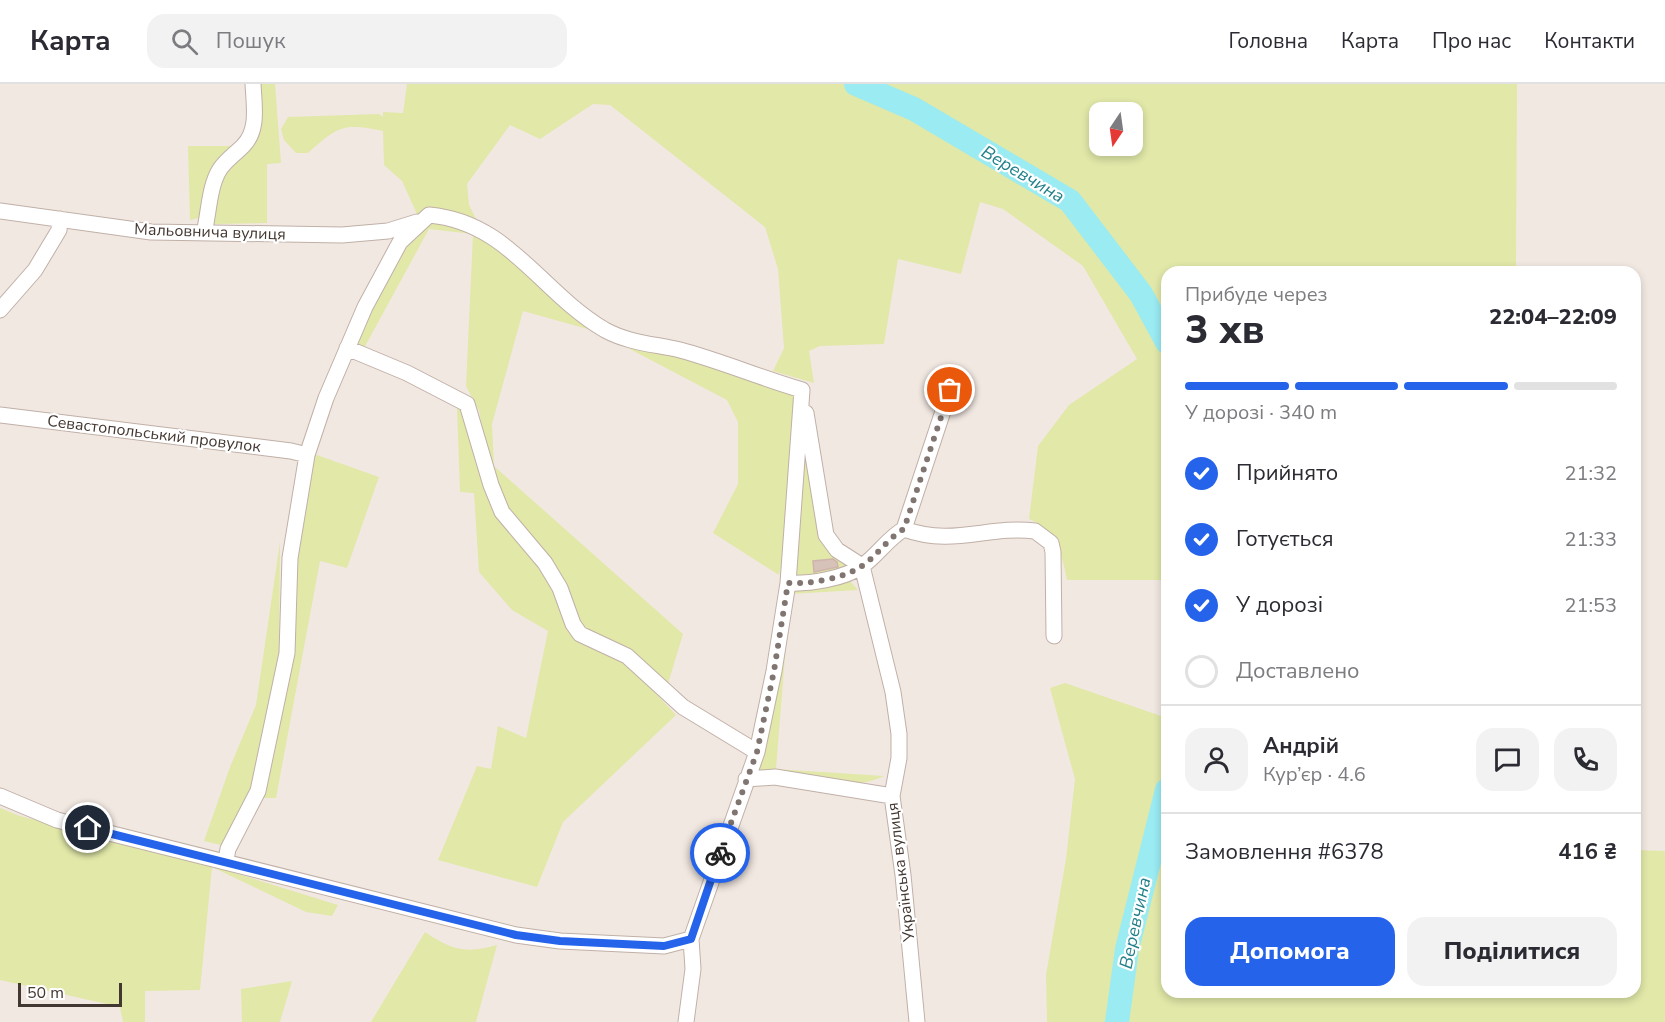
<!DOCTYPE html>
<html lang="uk">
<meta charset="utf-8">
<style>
:root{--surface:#fff;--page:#f2f2f3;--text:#2b2b33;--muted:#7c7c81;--line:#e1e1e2;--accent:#2563eb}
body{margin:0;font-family:"Nunito Sans",sans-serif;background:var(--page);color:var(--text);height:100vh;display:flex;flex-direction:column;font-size:22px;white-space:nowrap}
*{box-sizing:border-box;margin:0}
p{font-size:20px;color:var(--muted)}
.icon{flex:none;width:33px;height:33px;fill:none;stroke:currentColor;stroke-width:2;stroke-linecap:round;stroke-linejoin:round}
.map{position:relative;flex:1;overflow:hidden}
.details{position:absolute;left:1161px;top:182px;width:480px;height:732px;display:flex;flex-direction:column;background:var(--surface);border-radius:18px;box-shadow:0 3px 9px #0003}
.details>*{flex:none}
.needle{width:39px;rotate:193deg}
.buttons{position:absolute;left:1089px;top:18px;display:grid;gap:12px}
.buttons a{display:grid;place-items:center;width:54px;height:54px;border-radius:12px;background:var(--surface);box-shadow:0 3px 9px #0003;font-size:30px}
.scale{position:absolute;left:18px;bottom:15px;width:104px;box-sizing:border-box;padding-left:6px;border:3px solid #433732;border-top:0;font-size:16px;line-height:21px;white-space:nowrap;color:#433732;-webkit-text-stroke:4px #fff;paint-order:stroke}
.pin{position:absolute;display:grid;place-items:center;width:51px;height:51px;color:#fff;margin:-26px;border:3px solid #fff;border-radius:50%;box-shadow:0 2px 6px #0007}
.courier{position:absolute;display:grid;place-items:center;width:60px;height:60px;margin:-30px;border:4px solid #2563eb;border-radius:50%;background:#fff;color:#222;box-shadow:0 2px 8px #0007}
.summary em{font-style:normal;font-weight:800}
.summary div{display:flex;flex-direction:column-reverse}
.summary{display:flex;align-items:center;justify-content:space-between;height:102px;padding:0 24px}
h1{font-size:39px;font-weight:800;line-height:45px}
.bar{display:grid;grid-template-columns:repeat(4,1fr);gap:9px 6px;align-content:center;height:72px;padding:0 24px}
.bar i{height:8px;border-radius:4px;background:var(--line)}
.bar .current{background:var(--accent)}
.bar p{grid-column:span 4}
.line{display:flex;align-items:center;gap:15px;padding:0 24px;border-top:2px solid var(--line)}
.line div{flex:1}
.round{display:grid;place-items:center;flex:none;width:63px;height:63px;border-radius:18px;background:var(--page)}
ol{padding:0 24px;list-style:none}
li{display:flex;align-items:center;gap:18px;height:66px}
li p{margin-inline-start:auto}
li .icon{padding:6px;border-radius:50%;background:var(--accent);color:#fff;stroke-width:4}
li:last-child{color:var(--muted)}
li i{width:33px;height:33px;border:3px solid var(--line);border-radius:50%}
.button{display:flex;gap:12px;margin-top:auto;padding:12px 24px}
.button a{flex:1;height:69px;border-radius:18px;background:var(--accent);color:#fff;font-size:24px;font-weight:800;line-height:69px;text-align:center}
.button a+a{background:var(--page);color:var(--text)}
header{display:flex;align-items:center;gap:36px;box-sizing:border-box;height:84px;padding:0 30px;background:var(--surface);border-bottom:2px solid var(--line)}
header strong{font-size:28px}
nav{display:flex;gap:33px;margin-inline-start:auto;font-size:21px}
.search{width:420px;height:54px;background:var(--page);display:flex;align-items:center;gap:15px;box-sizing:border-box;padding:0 21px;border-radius:18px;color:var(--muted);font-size:22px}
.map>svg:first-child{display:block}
.green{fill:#e1e8a8;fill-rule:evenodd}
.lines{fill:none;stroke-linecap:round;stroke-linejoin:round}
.river{stroke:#9aebf2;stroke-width:24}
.building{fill:#d7c2ba;stroke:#cfb4aa;stroke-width:1.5}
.minor-casing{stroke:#c0b0a7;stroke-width:17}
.minor{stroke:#fff;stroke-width:15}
.done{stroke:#807570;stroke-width:6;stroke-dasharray:0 10.8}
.route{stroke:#2563eb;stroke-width:8}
.labels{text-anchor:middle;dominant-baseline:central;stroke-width:4.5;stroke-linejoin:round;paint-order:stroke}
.street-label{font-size:16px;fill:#433732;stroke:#fff}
.water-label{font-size:18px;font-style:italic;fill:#22808a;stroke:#fff}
</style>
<header>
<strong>Карта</strong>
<div class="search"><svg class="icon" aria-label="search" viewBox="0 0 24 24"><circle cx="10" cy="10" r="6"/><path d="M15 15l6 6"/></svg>Пошук</div>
<nav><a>Головна</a><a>Карта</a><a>Про нас</a><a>Контакти</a></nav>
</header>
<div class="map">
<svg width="1665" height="938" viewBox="0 0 1665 938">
<rect width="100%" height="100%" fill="#f2e8e2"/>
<path class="green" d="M 259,0 L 275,0 L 281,79 L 267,80 L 267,139 L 213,140 L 217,103 L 225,86 L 255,59 L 261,42 Z
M 407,0 L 1517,0 L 1516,187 L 1167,188 L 1167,496 L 1067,496 C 1062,470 1056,446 1029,435 L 1038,362 L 1069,321 L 1137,275 L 1083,182 L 1003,125 L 980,118 L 961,190 L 898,175 L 884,260 L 820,262 L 809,267 L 814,299 L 773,287 L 784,264 L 778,185 L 765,143 L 610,21 L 593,20 L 540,55 L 510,41 L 467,100 L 469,121 L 478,139 L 444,127 L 417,130 L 402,97 L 384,81 L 383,47 C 342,39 339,42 308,69 L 296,69 L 284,56 L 281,45 L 288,33 L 379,30 L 383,33 L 383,28 L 403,29 ZM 1100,28 L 1132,28 L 1132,62 L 1100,62 Z
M 188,62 L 231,62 L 215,77 L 199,134 L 190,136 Z
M 437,136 L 474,146 L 598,248 L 523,227 L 492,340 L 494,382 L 683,550 L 667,603 L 586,547 L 506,426 L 494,382 L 487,369 L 479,327 L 466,302 L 473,150 L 429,145 L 363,266 L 356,262 L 356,252 C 372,221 401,145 437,136 Z
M 626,263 L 684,272 L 797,307 L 783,474 L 779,491 L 713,449 L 738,400 L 738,338 L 727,316 Z
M 457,324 L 463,326 L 496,430 L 546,488 L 573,548 L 630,582 L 676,631 L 563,738 L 537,803 L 438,776 L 477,682 L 491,685 L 498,642 L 526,654 L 548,547 L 512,526 L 479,488 L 474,409 L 460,408 Z
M 803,326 L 821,449 L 855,482 L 791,497 Z
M 314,370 L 379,393 L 347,484 L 320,477 L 276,714 L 262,714 Z
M 280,458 L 279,567 L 252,703 L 221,761 L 204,757 L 230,683 L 256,621 Z
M 847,494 L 858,506 L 790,510 L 776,685 L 884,692 C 843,712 796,686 752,691 L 764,657 L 790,510 L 793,503 Z
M 1065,599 L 1167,634 L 1167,908 L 1635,908 L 1635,766 L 1665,767 L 1665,938 L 1047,938 L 1046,891 L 1066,775 L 1075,695 L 1050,604 Z
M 0,724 L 20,732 L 212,782 L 338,821 L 332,832 L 306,828 L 212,783 L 200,906 L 145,907 L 145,938 L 123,938 L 120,923 L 0,896 Z
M 425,848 C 452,866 465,870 497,861 L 476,938 L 371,938 Z
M 292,897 L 280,938 L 242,938 L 241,905 Z"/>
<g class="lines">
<path class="river" d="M 856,0 L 914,25 L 1070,117 L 1141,210 L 1167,258
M 1117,938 L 1127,865 L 1167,706"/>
</g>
<path class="building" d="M 833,475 L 837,478 L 838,483 L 814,488 L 813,477 Z"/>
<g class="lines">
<defs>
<path id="minor" d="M 0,127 L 151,148 L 342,151 L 388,147 L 417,138
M 204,149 C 209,129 209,102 220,85 C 226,76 235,70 243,62 C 259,46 254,21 253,0
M 0,226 L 35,186 L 59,146 L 60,135
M 347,264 L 407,289 L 467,320 L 491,401 L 502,428 L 545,479 L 560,504 L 573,540 L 580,550 L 627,572 L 683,623 L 757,668
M 806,329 L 826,451 L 837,466 L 862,482
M 0,331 L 291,367 L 307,371
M 904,445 L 950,306
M 862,482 L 893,608 L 899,650 L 899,674 L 892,712 L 903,791 L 917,938
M 788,499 C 809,500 844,495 862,482 C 877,472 887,455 904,445 C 953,463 989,441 1035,447 L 1051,459 L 1053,468 L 1054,552
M 746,695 L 775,693 L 892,712
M 0,712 L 57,736 L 516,851 L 560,857 L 664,862 L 691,855
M 226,776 L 228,765 L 258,707 L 287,569 L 290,474 L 307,371 L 326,314 L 365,223 L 400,158 L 429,131 C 509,138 540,208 605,246 C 629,259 654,260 680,266 C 721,277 761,294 802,306
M 686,938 L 693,885 L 691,855 L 757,668 L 774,587 L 788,499 L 802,306"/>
</defs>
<use href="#minor" class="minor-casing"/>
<use href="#minor" class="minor"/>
</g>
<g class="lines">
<path class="done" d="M 720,769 L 757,668 L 774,587 L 788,499 C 810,500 843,495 862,482 C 877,472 887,455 904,445 L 950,306"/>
<path class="route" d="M 88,744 L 516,851 L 560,857 L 664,862 L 691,855 L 720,769"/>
</g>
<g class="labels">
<g class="street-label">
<text transform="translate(210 148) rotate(2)">Мальовнича вулиця</text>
<text transform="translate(154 350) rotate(7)">Севастопольський провулок</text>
<text transform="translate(901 788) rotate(-97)">Українська вулиця</text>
</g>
<g class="water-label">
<text transform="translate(1023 90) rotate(31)">Веревчина</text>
<text transform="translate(1135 839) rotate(-78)">Веревчина</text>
</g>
</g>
</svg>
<div class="buttons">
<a><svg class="needle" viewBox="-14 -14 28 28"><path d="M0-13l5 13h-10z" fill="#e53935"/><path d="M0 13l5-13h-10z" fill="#7c7c81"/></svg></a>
</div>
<div class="scale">50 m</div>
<div class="pin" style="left:950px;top:306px;background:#ea580c"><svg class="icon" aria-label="bag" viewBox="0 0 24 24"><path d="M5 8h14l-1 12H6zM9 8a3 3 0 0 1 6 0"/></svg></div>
<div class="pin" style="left:88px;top:744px;background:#1f2937"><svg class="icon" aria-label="home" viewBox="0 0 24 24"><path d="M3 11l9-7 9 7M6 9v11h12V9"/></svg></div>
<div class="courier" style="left:720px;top:769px"><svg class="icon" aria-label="bike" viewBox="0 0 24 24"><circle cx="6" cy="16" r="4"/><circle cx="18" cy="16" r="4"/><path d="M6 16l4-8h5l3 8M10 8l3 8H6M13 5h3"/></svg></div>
<section class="details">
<div class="summary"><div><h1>3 хв</h1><p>Прибуде через</p></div><em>22:04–22:09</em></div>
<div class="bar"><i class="current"></i><i class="current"></i><i class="current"></i><i></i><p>У дорозі · 340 m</p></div>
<ol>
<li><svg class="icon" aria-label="check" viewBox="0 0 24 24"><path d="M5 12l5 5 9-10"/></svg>Прийнято<p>21:32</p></li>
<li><svg class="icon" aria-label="check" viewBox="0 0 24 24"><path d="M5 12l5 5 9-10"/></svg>Готується<p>21:33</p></li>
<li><svg class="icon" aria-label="check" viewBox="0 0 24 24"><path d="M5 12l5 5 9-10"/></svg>У дорозі<p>21:53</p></li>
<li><i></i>Доставлено</li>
</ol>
<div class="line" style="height:108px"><a class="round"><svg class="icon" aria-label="person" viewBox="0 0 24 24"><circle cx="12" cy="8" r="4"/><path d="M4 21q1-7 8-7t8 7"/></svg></a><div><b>Андрій</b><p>Кур’єр · 4.6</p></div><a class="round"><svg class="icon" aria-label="chat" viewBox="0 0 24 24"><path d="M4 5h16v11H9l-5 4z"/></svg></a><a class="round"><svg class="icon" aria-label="phone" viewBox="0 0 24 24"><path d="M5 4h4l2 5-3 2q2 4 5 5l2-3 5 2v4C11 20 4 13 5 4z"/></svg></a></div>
<div class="line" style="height:78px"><div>Замовлення #6378</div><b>416 ₴</b></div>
<div class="button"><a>Допомога</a><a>Поділитися</a></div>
</section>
</div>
